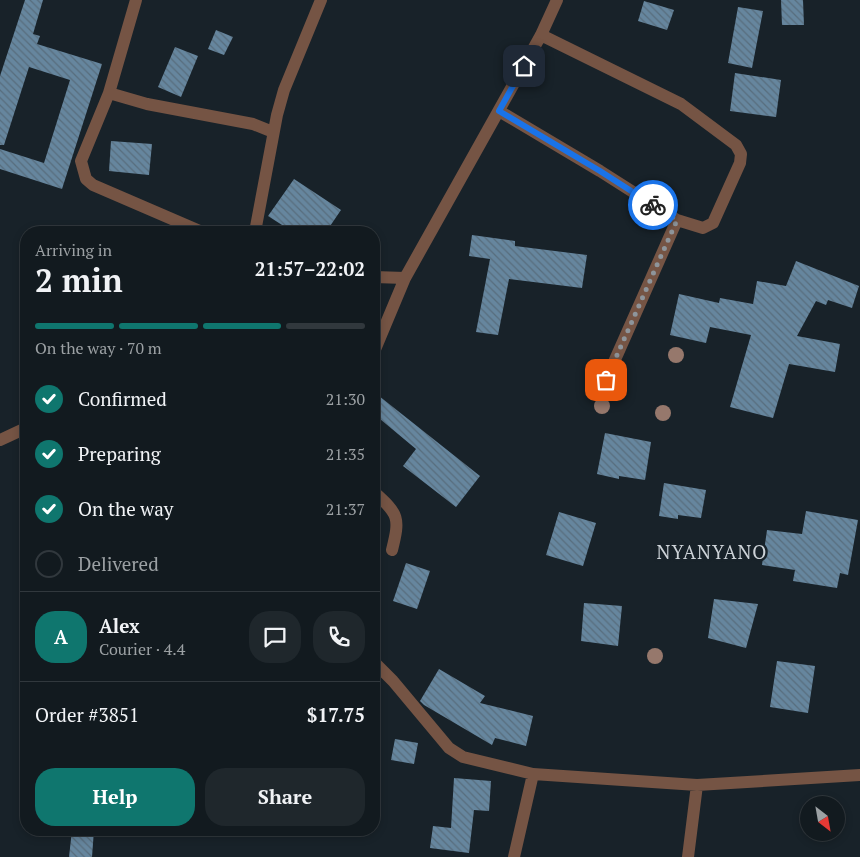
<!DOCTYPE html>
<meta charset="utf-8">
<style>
:root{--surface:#121a1f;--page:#1f272c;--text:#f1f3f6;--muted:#9ca1a4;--line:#31383d;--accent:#0f766e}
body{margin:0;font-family:"PT Serif",serif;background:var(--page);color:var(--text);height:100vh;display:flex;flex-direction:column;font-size:19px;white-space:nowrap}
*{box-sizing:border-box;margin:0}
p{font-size:16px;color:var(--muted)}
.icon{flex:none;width:28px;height:28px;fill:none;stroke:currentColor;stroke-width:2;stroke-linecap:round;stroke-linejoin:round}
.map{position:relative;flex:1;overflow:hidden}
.side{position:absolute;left:20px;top:226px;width:360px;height:610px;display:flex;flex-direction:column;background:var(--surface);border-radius:20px;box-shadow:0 2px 8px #0003,0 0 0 1px var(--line)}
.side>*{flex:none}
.needle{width:32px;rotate:149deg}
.buttons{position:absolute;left:800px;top:796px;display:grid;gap:10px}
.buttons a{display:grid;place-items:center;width:45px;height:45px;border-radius:50%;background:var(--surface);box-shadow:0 2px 8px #0003,0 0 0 1px var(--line);font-size:25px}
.pin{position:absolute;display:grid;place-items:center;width:42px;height:42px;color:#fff;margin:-21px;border-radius:10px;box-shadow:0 2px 8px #0006}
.courier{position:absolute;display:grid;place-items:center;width:50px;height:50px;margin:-25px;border:4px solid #1a73e8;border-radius:50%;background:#fff;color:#222;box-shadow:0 1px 6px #0007}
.head em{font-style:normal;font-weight:600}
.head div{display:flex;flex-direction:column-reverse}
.head{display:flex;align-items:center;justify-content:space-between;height:85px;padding:0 15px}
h1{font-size:32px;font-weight:600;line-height:38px}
.bar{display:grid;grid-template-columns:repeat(4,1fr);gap:8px 5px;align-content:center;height:60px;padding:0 15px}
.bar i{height:6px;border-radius:4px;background:var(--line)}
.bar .active{background:var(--accent)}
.bar p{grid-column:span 4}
.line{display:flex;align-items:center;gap:12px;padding:0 15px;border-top:1px solid var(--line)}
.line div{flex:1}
.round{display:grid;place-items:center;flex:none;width:52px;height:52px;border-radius:20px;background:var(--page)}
ol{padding:0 15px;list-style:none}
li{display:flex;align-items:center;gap:15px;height:55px}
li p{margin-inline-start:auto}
li .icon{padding:5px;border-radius:50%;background:var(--accent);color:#fff;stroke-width:4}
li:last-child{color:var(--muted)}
li i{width:28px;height:28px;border:2px solid var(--line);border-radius:50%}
.action{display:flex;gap:10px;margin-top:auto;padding:10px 15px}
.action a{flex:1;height:58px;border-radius:20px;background:var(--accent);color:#fff;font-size:20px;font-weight:600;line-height:58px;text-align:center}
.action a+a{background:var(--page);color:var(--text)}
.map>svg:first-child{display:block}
.building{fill:url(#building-back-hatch)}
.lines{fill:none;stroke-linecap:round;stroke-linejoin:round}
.minor{stroke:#755444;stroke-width:12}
.tree{fill:#96786c}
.done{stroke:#8e959b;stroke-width:5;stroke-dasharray:0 9}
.route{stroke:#1a73e8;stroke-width:6}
.labels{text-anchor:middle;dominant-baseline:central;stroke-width:5;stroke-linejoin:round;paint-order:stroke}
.quarter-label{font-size:19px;letter-spacing:1px;fill:#cdd3d8;stroke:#182229}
</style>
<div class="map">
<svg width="860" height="857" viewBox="0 0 860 857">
<defs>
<pattern id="building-back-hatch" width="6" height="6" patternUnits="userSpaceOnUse" patternTransform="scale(1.25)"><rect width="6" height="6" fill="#66869e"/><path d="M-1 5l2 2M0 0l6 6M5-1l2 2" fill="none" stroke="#586d7d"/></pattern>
</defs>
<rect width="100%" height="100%" fill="#182229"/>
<path class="building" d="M 25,0 L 43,0 L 33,34 L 40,36 L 37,44 L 102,64 L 62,189 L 0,169 L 0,149 L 44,163 L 70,80 L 29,67 L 4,145 L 0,145 L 0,76 Z
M 781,0 L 803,0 L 804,25 L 782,25 Z
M 644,1 L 674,10 L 667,30 L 638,21 Z
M 738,7 L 763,11 L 752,68 L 728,63 Z
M 216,30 L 233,37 L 224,55 L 208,49 Z
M 175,47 L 198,56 L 181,97 L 158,87 Z
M 735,73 L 781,80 L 776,117 L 730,111 Z
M 111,141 L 152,144 L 149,175 L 109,171 Z
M 294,179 L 341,210 L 326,232 L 293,232 L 268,216 Z
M 472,235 L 515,241 L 515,246 L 587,255 L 582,288 L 509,279 L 498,335 L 476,332 L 490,259 L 469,256 Z
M 796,261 L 859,286 L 852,308 L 828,300 L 826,305 L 816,301 L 797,336 L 840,344 L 835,372 L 789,364 L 773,418 L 730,407 L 751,335 L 710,327 L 706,343 L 670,335 L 679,294 L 719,303 L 720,298 L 753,304 L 757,281 L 786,286 Z
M 374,392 L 480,476 L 456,507 L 403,466 L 416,449 L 374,414 Z
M 605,433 L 651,442 L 645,480 L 619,476 L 619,479 L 597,474 Z
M 664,483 L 706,490 L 701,518 L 678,515 L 678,519 L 659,516 Z
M 806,511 L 858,520 L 848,575 L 840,573 L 837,588 L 793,581 L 795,570 L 762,565 L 767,530 L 802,534 Z
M 559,512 L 596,523 L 583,566 L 546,555 Z
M 406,563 L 430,571 L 417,609 L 393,601 Z
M 714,599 L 758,604 L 746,648 L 708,638 Z
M 584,603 L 622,606 L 618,646 L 581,641 Z
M 777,661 L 815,666 L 808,713 L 770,707 Z
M 439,669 L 485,696 L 480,703 L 533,716 L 526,746 L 495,738 L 492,745 L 424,705 L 420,701 Z
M 395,739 L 418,743 L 414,764 L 391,760 Z
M 454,778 L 491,781 L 489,811 L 474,810 L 469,853 L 430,848 L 433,826 L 451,828 Z
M 72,830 L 94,830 L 92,857 L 69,857 Z"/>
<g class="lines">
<path class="minor" d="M 136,0 L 109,93 L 81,161 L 86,179 L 93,185 L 202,232
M 109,93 L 147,104 L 253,124 L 273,132
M 499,111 L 600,171 L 677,220 L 703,228 L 713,223 L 740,163 L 741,154 L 736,145 L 681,104 L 541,35
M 255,232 L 277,115 L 284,90 L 321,0
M 374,277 L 405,278 L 541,35 L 557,0
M 374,352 L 405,278
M 606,380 L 677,220
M 0,440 L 26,428
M 374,492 C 399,514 400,518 392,550
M 374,662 L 393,681 L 449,748 L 463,757 L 533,774 L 697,785 L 860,775
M 514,857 L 533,774
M 688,857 L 697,785"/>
</g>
<g class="tree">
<circle cx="676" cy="355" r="8"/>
<circle cx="602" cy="406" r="8"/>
<circle cx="663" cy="413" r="8"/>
<circle cx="655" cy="656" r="8"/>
</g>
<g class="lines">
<path class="done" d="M 606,380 L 677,220 L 653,205"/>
<path class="route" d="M 524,66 L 499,111 L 600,171 L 653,205"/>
</g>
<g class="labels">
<g class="quarter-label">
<text x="712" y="551">NYANYANO</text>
</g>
</g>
</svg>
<div class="buttons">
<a><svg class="needle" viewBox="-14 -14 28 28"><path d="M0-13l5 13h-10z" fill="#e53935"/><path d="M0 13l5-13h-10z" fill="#9ca1a4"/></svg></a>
</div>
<div class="pin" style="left:606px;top:380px;background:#ea580c"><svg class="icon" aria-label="bag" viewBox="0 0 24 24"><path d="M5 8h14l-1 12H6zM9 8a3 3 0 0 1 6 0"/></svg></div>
<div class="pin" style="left:524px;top:66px;background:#1f2937"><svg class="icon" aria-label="home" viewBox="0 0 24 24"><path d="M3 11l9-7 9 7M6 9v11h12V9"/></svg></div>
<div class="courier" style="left:653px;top:205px"><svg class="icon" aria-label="bike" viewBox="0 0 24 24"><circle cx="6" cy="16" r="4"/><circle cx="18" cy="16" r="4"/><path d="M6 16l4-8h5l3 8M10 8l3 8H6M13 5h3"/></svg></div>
<section class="side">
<div class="head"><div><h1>2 min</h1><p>Arriving in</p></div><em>21:57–22:02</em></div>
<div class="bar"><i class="active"></i><i class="active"></i><i class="active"></i><i></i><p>On the way · 70 m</p></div>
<ol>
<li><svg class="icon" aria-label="check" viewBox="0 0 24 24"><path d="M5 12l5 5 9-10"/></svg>Confirmed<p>21:30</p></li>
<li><svg class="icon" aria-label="check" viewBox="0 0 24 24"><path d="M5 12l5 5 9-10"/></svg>Preparing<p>21:35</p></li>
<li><svg class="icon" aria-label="check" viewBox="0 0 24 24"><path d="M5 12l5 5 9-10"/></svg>On the way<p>21:37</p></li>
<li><i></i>Delivered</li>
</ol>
<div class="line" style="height:90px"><b class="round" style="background:var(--accent);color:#fff">A</b><div><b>Alex</b><p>Courier · 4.4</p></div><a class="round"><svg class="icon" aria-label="chat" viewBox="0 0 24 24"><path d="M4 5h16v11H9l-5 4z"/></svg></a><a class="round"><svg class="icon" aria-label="phone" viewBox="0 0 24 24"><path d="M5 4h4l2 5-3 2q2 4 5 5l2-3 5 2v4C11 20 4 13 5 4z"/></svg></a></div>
<div class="line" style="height:65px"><div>Order #3851</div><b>$17.75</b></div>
<div class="action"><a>Help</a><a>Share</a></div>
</section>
</div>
